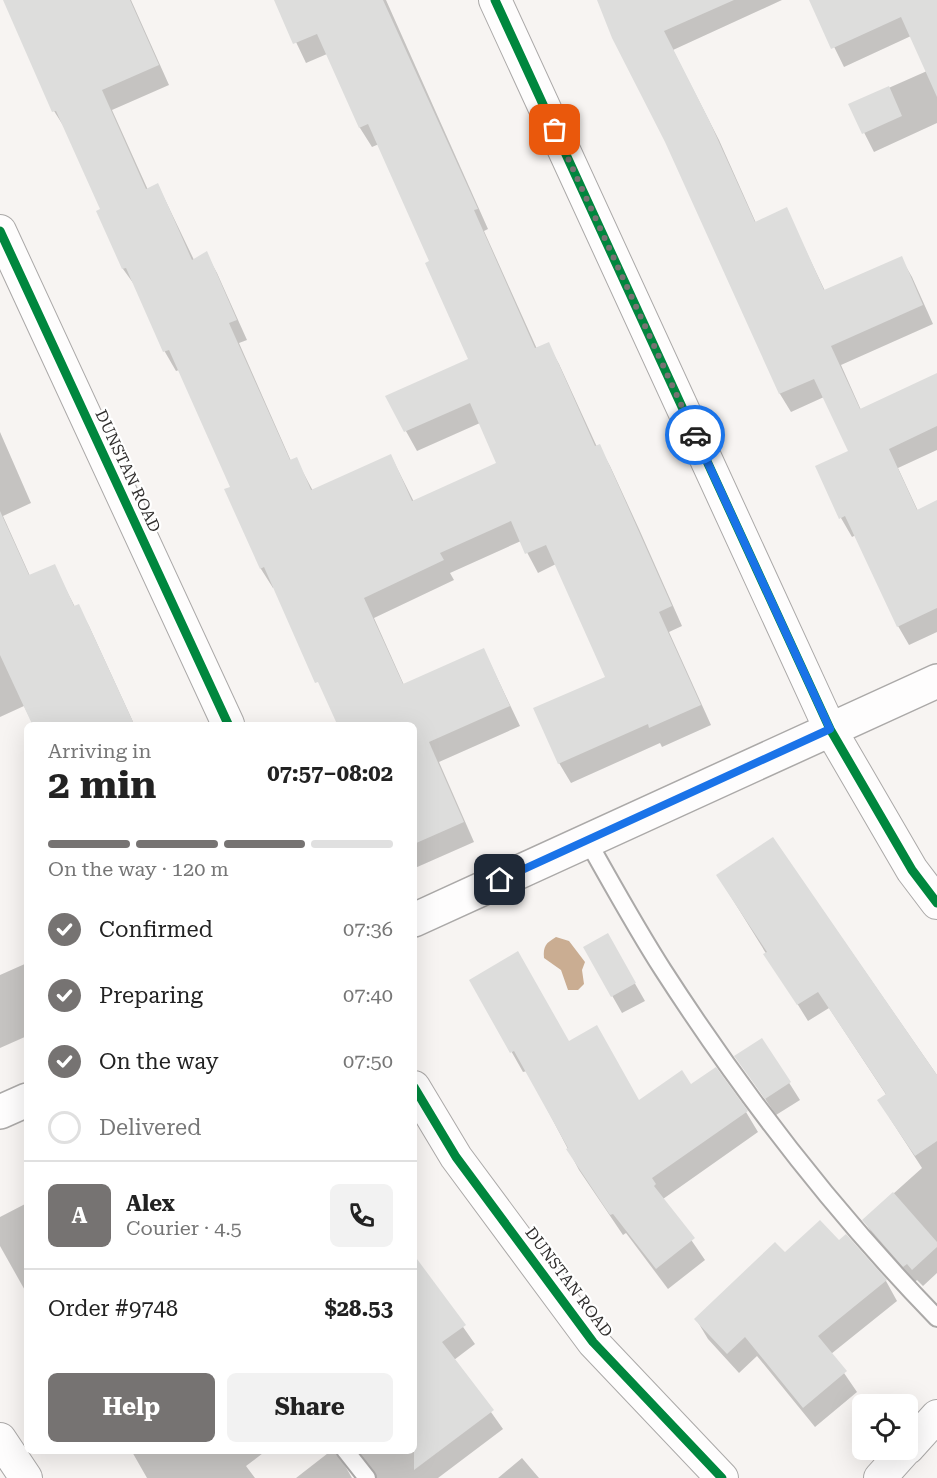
<!DOCTYPE html>
<meta charset="utf-8">
<style>
:root{--surface:#fff;--page:#f2f2f2;--text:#222;--muted:#767676;--line:#e0e0e0;--accent:#767372}
body{margin:0;font-family:"Roboto Serif",serif;background:var(--page);color:var(--text);height:100vh;display:flex;flex-direction:column;font-size:22px;white-space:nowrap}
*{box-sizing:border-box;margin:0}
p{font-size:20px;color:var(--muted)}
.icon{flex:none;width:33px;height:33px;fill:none;stroke:currentColor;stroke-width:2;stroke-linecap:round;stroke-linejoin:round}
.map{position:relative;flex:1;overflow:hidden}
.side{position:absolute;left:24px;top:722px;width:393px;height:732px;display:flex;flex-direction:column;background:var(--surface);border-radius:9px;box-shadow:0 6px 24px #0002}
.side>*{flex:none}
.buttons{position:absolute;left:852px;top:1394px;display:grid;gap:12px}
.buttons a{display:grid;place-items:center;width:66px;height:66px;border-radius:9px;background:var(--surface);box-shadow:0 6px 24px #0002;font-size:30px}
.pin{position:absolute;display:grid;place-items:center;width:51px;height:51px;color:#fff;margin:-26px;border-radius:12px;box-shadow:0 3px 9px #0006}
.courier{position:absolute;display:grid;place-items:center;width:60px;height:60px;margin:-30px;border:4px solid #1a73e8;border-radius:50%;background:#fff;color:#222;box-shadow:0 2px 8px #0007}
.overview em{font-style:normal;font-weight:700}
.overview div{display:flex;flex-direction:column-reverse}
.overview{display:flex;align-items:center;justify-content:space-between;height:102px;padding:0 24px}
h1{font-size:39px;font-weight:700;line-height:45px}
.bar{display:grid;grid-template-columns:repeat(4,1fr);gap:9px 6px;align-content:center;height:72px;padding:0 24px}
.bar i{height:8px;border-radius:4px;background:var(--line)}
.bar .current{background:var(--accent)}
.bar p{grid-column:span 4}
.line{display:flex;align-items:center;gap:15px;padding:0 24px;border-top:2px solid var(--line)}
.line div{flex:1}
.round{display:grid;place-items:center;flex:none;width:63px;height:63px;border-radius:9px;background:var(--page)}
ol{padding:0 24px;list-style:none}
li{display:flex;align-items:center;gap:18px;height:66px}
li p{margin-inline-start:auto}
li .icon{padding:6px;border-radius:50%;background:var(--accent);color:#fff;stroke-width:4}
li:last-child{color:var(--muted)}
li i{width:33px;height:33px;border:3px solid var(--line);border-radius:50%}
.cta{display:flex;gap:12px;margin-top:auto;padding:12px 24px}
.cta a{flex:1;height:69px;border-radius:9px;background:var(--accent);color:#fff;font-size:24px;font-weight:700;line-height:69px;text-align:center}
.cta a+a{background:var(--page);color:var(--text)}
.map>svg:first-child{display:block}
.water{fill:#caad92}
.shadow{fill:#0003}
.building{fill:#dddddc}
.lines{fill:none;stroke-linecap:round;stroke-linejoin:round}
.lane-casing{stroke:#aba9a8;stroke-width:20}
.street-casing{stroke:#aba9a8;stroke-width:34}
.secondary-casing{stroke:#aba9a8;stroke-width:36}
.lane{stroke:#fefdfd;stroke-width:16}
.street{stroke:#fefdfd;stroke-width:32}
.secondary{stroke:#fefdfd;stroke-width:33}
.cycleway-casing{stroke:#fff;stroke-width:13}
.cycleway{stroke:#00873e;stroke-width:9}
.done{stroke:#767372;stroke-width:6;stroke-dasharray:0 10.8}
.route{stroke:#1a73e8;stroke-width:8}
.labels{text-anchor:middle;dominant-baseline:central;stroke-width:4.5;stroke-linejoin:round;paint-order:stroke}
.street-label{font-size:16px;fill:#302e2d;stroke:#fff}
</style>
<div class="map">
<svg width="937" height="1478" viewBox="0 0 937 1478">
<rect width="100%" height="100%" fill="#f7f4f2"/>
<path class="water" d="M 556,937 L 569,941 L 585,962 L 582,970 L 584,984 L 578,990 L 568,990 L 561,970 L 544,958 C 543,946 546,943 556,937 Z"/>
<path class="shadow" d="M 4,0 L 131,0 L 169,85 L 112,110 L 148,190 L 158,185 L 194,260 L 206,253 L 217,273 L 247,340 L 239,343 L 291,461 L 296,459 L 313,491 L 391,456 L 414,502 L 498,463 L 480,423 L 417,451 L 387,397 L 470,360 L 431,262 L 379,144 L 372,147 L 360,128 L 327,54 L 306,63 L 276,0 L 386,0 L 488,229 L 484,231 L 537,349 L 548,344 L 559,364 L 597,447 L 599,446 L 610,466 L 639,529 L 682,626 L 669,632 L 711,725 L 662,747 L 660,743 L 571,783 L 559,763 L 607,677 L 556,564 L 538,573 L 521,541 L 450,573 L 454,580 L 374,618 L 404,685 L 484,650 L 520,726 L 439,762 L 474,842 L 415,868 L 414,724 L 339,724 L 275,587 L 273,588 L 261,569 L 226,490 L 232,488 L 179,370 L 176,371 L 165,352 L 136,287 L 123,269 L 98,212 L 102,210 L 66,130 L 54,111 Z
M 598,0 L 782,0 L 673,50 L 719,140 L 756,223 L 786,209 L 825,291 L 901,258 L 912,277 L 933,324 L 841,365 L 861,410 L 937,375 L 937,450 L 898,468 L 918,511 L 937,504 L 937,632 L 909,645 L 898,626 L 856,535 L 852,537 L 841,518 L 850,452 L 824,397 L 791,412 L 780,394 L 667,141 Z
M 811,0 L 937,0 L 937,123 L 874,152 L 850,105 L 927,71 L 911,36 L 844,67 Z
M 0,432 L 31,503 L 3,516 L 30,576 L 54,566 L 75,607 L 78,606 L 89,626 L 134,724 L 33,724 L 24,706 L 0,717 Z
M 773,839 L 937,1075 L 937,1273 L 923,1286 L 917,1280 L 914,1283 L 874,1237 L 864,1220 L 922,1168 L 889,1117 L 887,1096 L 829,1008 L 808,1021 L 718,876 Z
M 607,935 L 645,1001 L 622,1013 L 585,948 Z
M 27,963 L 27,1036 L 0,1048 L 0,975 Z
M 471,980 L 569,1043 L 639,1102 L 691,1086 L 746,1112 L 758,1132 L 663,1199 L 705,1260 L 668,1289 L 626,1233 L 623,1235 L 579,1170 L 527,1071 L 523,1072 Z
M 762,1040 L 800,1100 L 776,1115 L 736,1056 Z
M 27,1203 L 27,1294 L 0,1246 L 0,1217 Z
M 839,1242 L 886,1281 L 897,1301 L 831,1354 L 857,1392 L 815,1427 L 757,1356 L 739,1373 L 708,1339 L 696,1319 L 785,1255 Z
M 414,1257 L 475,1344 L 454,1360 L 503,1429 L 438,1478 L 377,1478 L 365,1462 L 356,1458 L 351,1450 L 414,1450 Z
M 131,1450 L 229,1450 L 230,1453 L 234,1450 L 267,1450 L 246,1466 L 255,1478 L 147,1478 Z
M 332,1450 L 336,1450 L 352,1478 L 296,1478 Z
M 522,1458 L 539,1478 L 498,1478 Z"/>
<path class="building" d="M 3,0 L 130,0 L 159,65 L 102,90 L 146,189 L 158,183 L 192,260 L 207,251 L 237,320 L 229,323 L 290,460 L 297,457 L 311,490 L 391,454 L 412,501 L 496,463 L 470,403 L 404,432 L 385,396 L 468,359 L 425,263 L 429,261 L 368,124 L 359,128 L 317,34 L 293,44 L 274,0 L 383,0 L 478,209 L 474,210 L 535,348 L 549,342 L 595,446 L 600,444 L 672,606 L 659,612 L 701,705 L 649,728 L 648,724 L 558,764 L 533,708 L 605,677 L 546,545 L 525,554 L 511,521 L 440,553 L 444,560 L 364,598 L 403,684 L 484,648 L 510,706 L 429,742 L 464,822 L 414,844 L 414,724 L 337,724 L 318,682 L 315,683 L 264,567 L 260,569 L 224,489 L 230,487 L 169,350 L 163,352 L 126,268 L 122,269 L 96,211 L 100,209 L 56,111 L 52,112 Z
M 597,0 L 734,0 L 664,31 L 709,120 L 755,222 L 787,207 L 824,290 L 902,256 L 923,305 L 831,346 L 860,409 L 937,373 L 937,426 L 889,449 L 917,510 L 937,500 L 937,608 L 897,627 L 845,516 L 839,519 L 815,466 L 848,451 L 814,379 L 779,394 L 665,142 L 612,38 Z
M 809,0 L 937,0 L 937,97 L 901,17 L 831,49 Z
M 889,86 L 902,116 L 862,134 L 848,104 Z
M 0,511 L 29,575 L 55,564 L 74,606 L 79,604 L 134,724 L 32,724 L 0,655 Z
M 773,837 L 937,1075 L 937,1141 L 915,1156 L 877,1100 L 886,1094 L 818,992 L 797,1005 L 763,954 L 767,952 L 716,875 Z
M 608,933 L 636,983 L 611,997 L 583,947 Z
M 518,951 L 569,1041 L 597,1025 L 639,1100 L 682,1070 L 691,1084 L 716,1067 L 748,1111 L 652,1178 L 656,1184 L 654,1186 L 695,1238 L 656,1269 L 613,1214 L 610,1215 L 566,1149 L 568,1148 L 514,1051 L 510,1053 L 469,980 Z
M 762,1038 L 791,1082 L 765,1099 L 734,1056 Z
M 893,1192 L 937,1242 L 937,1247 L 912,1270 L 907,1264 L 903,1267 L 862,1220 Z
M 820,1220 L 839,1240 L 846,1234 L 887,1280 L 818,1336 L 847,1371 L 803,1408 L 745,1337 L 727,1354 L 694,1319 L 775,1242 L 785,1252 Z
M 414,1255 L 466,1325 L 442,1342 L 494,1410 L 414,1470 Z"/>
<g class="lines">
<defs>
<path id="lane" d="M 587,840 C 612,884 636,928 663,970 C 743,1094 834,1212 937,1318
M 345,1450 L 367,1478"/>
<path id="street" d="M 495,0 L 830,729 L 912,870 L 937,903
M 0,231 L 228,724
M 414,1087 L 456,1157 L 593,1342 L 722,1478
M 0,1439 L 26,1478
M 908,1448 L 937,1416
M 880,1478 L 906,1449"/>
<path id="secondary" d="M 414,920 L 937,681
M 0,1112 L 27,1100"/>
</defs>
<use href="#lane" class="lane-casing"/>
<use href="#street" class="street-casing"/>
<use href="#secondary" class="secondary-casing"/>
<use href="#lane" class="lane"/>
<use href="#street" class="street"/>
<use href="#secondary" class="secondary"/>
<defs>
<path id="cycleway" d="M 495,0 L 830,729 L 912,870 L 937,903
M 0,231 L 228,724
M 414,1087 L 456,1157 L 593,1342 L 722,1478"/>
</defs>
<use href="#cycleway" class="cycleway-casing"/>
<use href="#cycleway" class="cycleway"/>
</g>
<g class="lines">
<path class="done" d="M 555,130 L 695,435"/>
<path class="route" d="M 500,880 L 830,729 L 695,435"/>
</g>
<g class="labels">
<g class="street-label">
<text transform="translate(128 471) rotate(65)">DUNSTAN ROAD</text>
<text transform="translate(569 1282) rotate(53)">DUNSTAN ROAD</text>
</g>
</g>
</svg>
<div class="buttons">
<a><svg class="icon" aria-label="locate" viewBox="0 0 24 24"><circle cx="12" cy="12" r="6"/><path d="M12 2v4M12 18v4M2 12h4M18 12h4"/></svg></a>
</div>
<div class="pin" style="left:555px;top:130px;background:#ea580c"><svg class="icon" aria-label="bag" viewBox="0 0 24 24"><path d="M5 8h14l-1 12H6zM9 8a3 3 0 0 1 6 0"/></svg></div>
<div class="pin" style="left:500px;top:880px;background:#1f2937"><svg class="icon" aria-label="home" viewBox="0 0 24 24"><path d="M3 11l9-7 9 7M6 9v11h12V9"/></svg></div>
<div class="courier" style="left:695px;top:435px"><svg class="icon" aria-label="car" viewBox="0 0 24 24"><path d="M5 17H2v-5l4-1 3-4h7l3 4 3 1v5h-3M9 17h6M6 11h13"/><circle cx="7" cy="17" r="2"/><circle cx="17" cy="17" r="2"/></svg></div>
<section class="side">
<div class="overview"><div><h1>2 min</h1><p>Arriving in</p></div><em>07:57–08:02</em></div>
<div class="bar"><i class="current"></i><i class="current"></i><i class="current"></i><i></i><p>On the way · 120 m</p></div>
<ol>
<li><svg class="icon" aria-label="check" viewBox="0 0 24 24"><path d="M5 12l5 5 9-10"/></svg>Confirmed<p>07:36</p></li>
<li><svg class="icon" aria-label="check" viewBox="0 0 24 24"><path d="M5 12l5 5 9-10"/></svg>Preparing<p>07:40</p></li>
<li><svg class="icon" aria-label="check" viewBox="0 0 24 24"><path d="M5 12l5 5 9-10"/></svg>On the way<p>07:50</p></li>
<li><i></i>Delivered</li>
</ol>
<div class="line" style="height:108px"><b class="round" style="background:var(--accent);color:#fff">A</b><div><b>Alex</b><p>Courier · 4.5</p></div><a class="round"><svg class="icon" aria-label="phone" viewBox="0 0 24 24"><path d="M5 4h4l2 5-3 2q2 4 5 5l2-3 5 2v4C11 20 4 13 5 4z"/></svg></a></div>
<div class="line" style="height:78px"><div>Order #9748</div><b>$28.53</b></div>
<div class="cta"><a>Help</a><a>Share</a></div>
</section>
</div>
